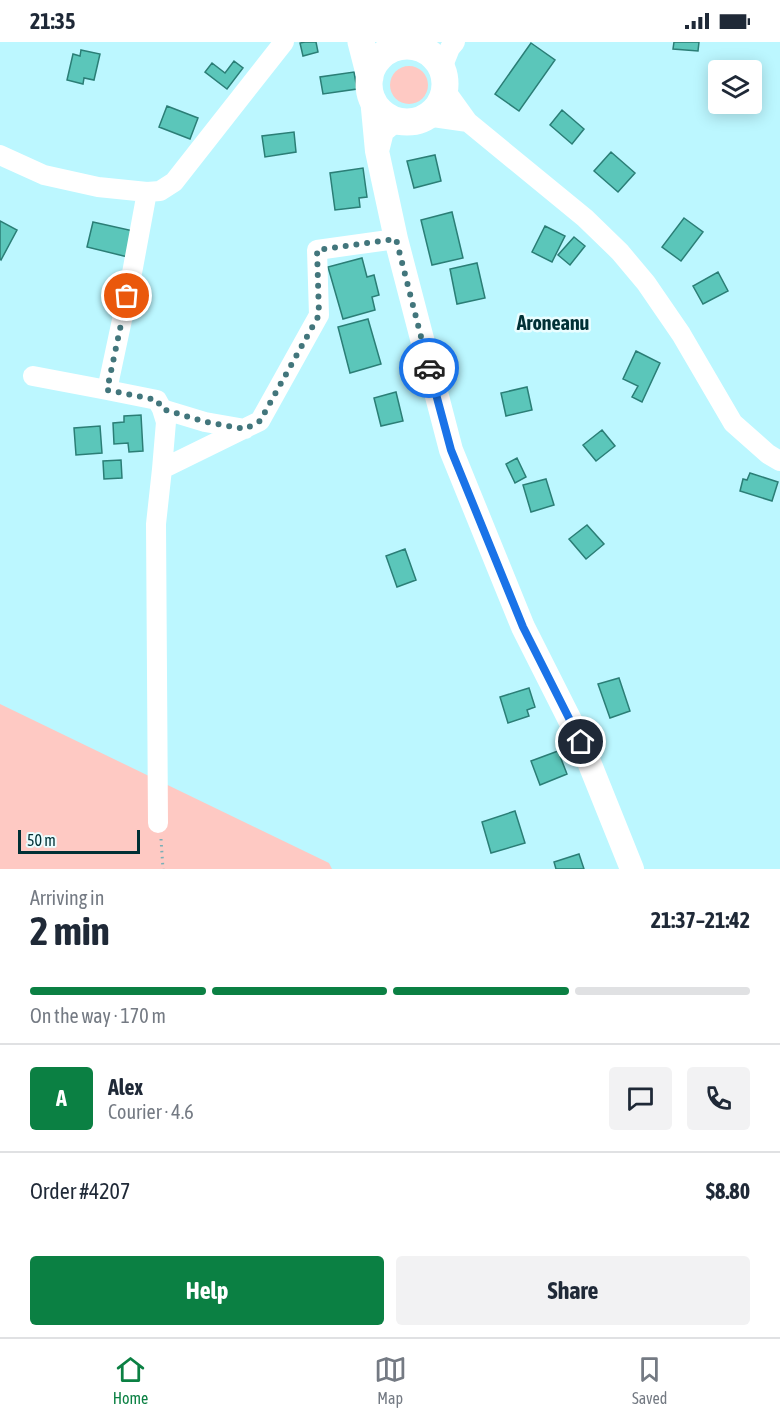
<!DOCTYPE html>
<meta charset="utf-8">
<style>
:root{--surface:#fff;--page:#f2f2f3;--text:#1f2937;--muted:#747a83;--line:#e0e1e3;--accent:#0b8043}
body{margin:0;font-family:"Asap Condensed",sans-serif;background:var(--page);color:var(--text);height:100vh;display:flex;flex-direction:column;font-size:22px;white-space:nowrap}
*{box-sizing:border-box;margin:0}
p{font-size:20px;color:var(--muted)}
.icon{flex:none;width:33px;height:33px;fill:none;stroke:currentColor;stroke-width:2;stroke-linecap:round;stroke-linejoin:round}
.map{position:relative;height:827px;overflow:hidden}
.sheet{display:flex;flex-direction:column;background:var(--surface);flex:1}
.sheet>*{flex:none}
.tools{position:absolute;left:708px;top:18px;display:grid;gap:12px}
.tools a{display:grid;place-items:center;width:54px;height:54px;border-radius:6px;background:var(--surface);box-shadow:0 3px 15px #0003;font-size:30px}
.scale{position:absolute;left:18px;bottom:15px;width:122px;box-sizing:border-box;padding-left:6px;border:3px solid #003035;border-top:0;font-size:16px;line-height:21px;white-space:nowrap;color:#003035;-webkit-text-stroke:4px #eafdff;paint-order:stroke}
.pin{position:absolute;display:grid;place-items:center;width:51px;height:51px;color:#fff;margin:-26px;border:3px solid #fff;border-radius:50%;box-shadow:0 2px 6px #0007}
.courier{position:absolute;display:grid;place-items:center;width:60px;height:60px;margin:-30px;border:4px solid #1a73e8;border-radius:50%;background:#fff;color:#222;box-shadow:0 2px 8px #0007}
.headline em{font-style:normal;font-weight:700}
.headline div{display:flex;flex-direction:column-reverse}
.headline{display:flex;align-items:center;justify-content:space-between;height:102px;padding:0 30px}
h1{font-size:39px;font-weight:700;line-height:45px}
.bar{display:grid;grid-template-columns:repeat(4,1fr);gap:9px 6px;align-content:center;height:72px;padding:0 30px}
.bar i{height:8px;border-radius:4px;background:var(--line)}
.bar .selected{background:var(--accent)}
.bar p{grid-column:span 4}
.line{display:flex;align-items:center;gap:15px;padding:0 30px;border-top:2px solid var(--line)}
.line div{flex:1}
.round{display:grid;place-items:center;flex:none;width:63px;height:63px;border-radius:6px;background:var(--page)}
.primary-button{display:flex;gap:12px;margin-top:auto;padding:12px 30px}
.primary-button a{flex:1;height:69px;border-radius:6px;background:var(--accent);color:#fff;font-size:24px;font-weight:700;line-height:69px;text-align:center}
.primary-button a+a{background:var(--page);color:var(--text)}
.status{display:flex;justify-content:space-between;align-items:center;height:42px;padding:0 30px;background:var(--surface);direction:ltr}
.status svg{height:16px;fill:currentColor}
.menu{display:flex;justify-content:space-around;align-items:center;height:84px;border-top:2px solid var(--line);background:var(--surface);font-size:16px;color:var(--muted)}
.menu a{display:grid;justify-items:center;gap:3px}
.menu .selected{color:var(--accent)}
.map>svg:first-child{display:block}
.green{fill:#fec9c3}
.building{fill:#5bc6ba;stroke:#2b7e76;stroke-width:1.5}
.lines{fill:none;stroke-linecap:round;stroke-linejoin:round}
.path{stroke:#79b0b7;stroke-width:3;stroke-dasharray:1.5 4.5;stroke-linecap:butt}
.minor{stroke:#fff;stroke-width:20}
.tertiary{stroke:#fff;stroke-width:24}
.secondary{stroke:#fff;stroke-width:27}
.done{stroke:#42767c;stroke-width:6;stroke-dasharray:0 10.8}
.route{stroke:#1a73e8;stroke-width:8}
.labels{text-anchor:middle;dominant-baseline:central;stroke-width:5;stroke-linejoin:round;paint-order:stroke}
.quarter-label{font-size:20px;font-weight:bold;fill:#003035;stroke:#eafdff}
</style>
<div class="status"><b>21:35</b><svg viewBox="0 0 49 12"><path d="M0 12V9h3v3zM5 12V6h3v6zM10 12V3h3v9zM15 12V0h3v12zM26 1h20v11H26zM47 4h2v5h-2z"/></svg></div>
<div class="map">
<svg width="780" height="827" viewBox="0 0 780 827">
<rect width="100%" height="100%" fill="#bcf7ff"/>
<path class="green" d="M390 43a19 19 0 1 1 38 0a19 19 0 1 1-38 0Z
M 0,662 L 329,821 L 332,827 L 0,827 Z"/>
<path class="building" d="M 305,0 L 316,0 L 318,10 L 303,14 L 300,1 Z
M 674,0 L 699,0 L 698,9 L 673,7 Z
M 531,1 L 555,18 L 519,69 L 495,52 Z
M 81,8 L 100,12 L 94,38 L 84,36 L 83,42 L 67,38 L 73,12 L 80,14 Z
M 234,19 L 243,26 L 227,47 L 205,30 L 212,21 L 225,31 Z
M 354,30 L 357,47 L 323,52 L 320,35 Z
M 167,64 L 198,76 L 190,97 L 159,85 Z
M 562,68 L 584,87 L 572,102 L 550,83 Z
M 294,90 L 296,110 L 265,115 L 262,94 Z
M 611,110 L 635,131 L 618,150 L 594,129 Z
M 435,113 L 441,139 L 414,146 L 407,119 Z
M 363,126 L 367,155 L 359,156 L 360,165 L 335,168 L 330,131 Z
M 452,170 L 463,216 L 432,223 L 421,178 Z
M 684,176 L 703,190 L 681,219 L 662,205 Z
M 0,179 L 17,188 L 1,218 L 0,217 Z
M 93,180 L 138,190 L 132,216 L 87,205 Z
M 545,184 L 565,194 L 552,220 L 532,210 Z
M 574,195 L 585,204 L 570,223 L 558,213 Z
M 362,216 L 367,235 L 374,233 L 379,253 L 372,255 L 375,268 L 343,277 L 328,225 Z
M 477,221 L 485,256 L 457,262 L 450,227 Z
M 718,230 L 728,249 L 703,262 L 693,244 Z
M 368,277 L 381,322 L 350,331 L 338,285 Z
M 636,309 L 660,321 L 642,360 L 632,355 L 638,344 L 623,337 Z
M 527,345 L 532,368 L 506,374 L 501,351 Z
M 396,350 L 403,379 L 381,384 L 374,356 Z
M 141,373 L 143,409 L 129,410 L 128,401 L 114,402 L 113,381 L 124,380 L 124,374 Z
M 100,384 L 102,411 L 76,413 L 74,386 Z
M 602,388 L 615,404 L 596,419 L 583,403 Z
M 517,416 L 526,435 L 515,441 L 506,422 Z
M 121,418 L 122,436 L 104,437 L 103,419 Z
M 750,431 L 778,440 L 772,459 L 740,449 L 743,437 L 747,438 Z
M 546,437 L 554,463 L 531,470 L 523,443 Z
M 587,483 L 604,502 L 586,517 L 569,497 Z
M 405,507 L 416,538 L 397,545 L 386,514 Z
M 619,636 L 630,669 L 610,676 L 598,642 Z
M 529,646 L 535,665 L 527,668 L 529,674 L 508,681 L 500,655 Z
M 558,709 L 567,732 L 540,743 L 531,719 Z
M 515,769 L 525,801 L 491,811 L 482,780 Z
M 579,812 L 584,827 L 556,827 L 554,820 Z"/>
<g class="lines">
<path class="path" d="M 161,797 L 163,827"/>
<path class="minor" d="M 404,4 L 418,0
M 442,26 L 450,6 L 455,0
M 445,48 L 468,80 L 585,176 L 620,210 L 646,241 L 681,292 L 733,381 L 768,412 L 780,419
M 426,74 L 468,80
M 0,113 L 44,133 L 98,145 L 147,150 L 160,149 L 174,140 L 284,0
M 33,334 L 107,348 L 132,231 L 147,150
M 107,348 L 157,358 L 162,367 L 205,380 L 245,387
M 162,427 L 166,380 L 162,367
M 158,781 L 156,482 L 162,427 L 260,379 L 319,273 L 317,208 L 396,197"/>
<path class="tertiary" d="M 372,56 L 377,109 L 396,197 L 451,408 L 523,585 L 581,700 L 632,827
M 377,109 L 382,89 L 395,78"/>
<path class="secondary" d="M 361,0 L 370,35
M369 42a38 38 0 1 1 76 0a38 38 0 1 1-76 0Z"/>
</g>
<g class="lines">
<path class="done" d="M 127,254 L 107,348 L 157,358 L 162,367 L 206,380 L 245,387 L 260,379 L 319,273 L 317,208 L 396,197 L 429,326"/>
<path class="route" d="M 429,326 L 451,408 L 523,585 L 581,700"/>
</g>
<g class="labels">
<g class="quarter-label">
<text x="553" y="280">Aroneanu</text>
</g>
</g>
</svg>
<div class="tools">
<a><svg class="icon" aria-label="layers" viewBox="0 0 24 24"><path d="M12 4l9 5-9 5-9-5zM3 14l9 5 9-5"/></svg></a>
</div>
<div class="scale">50 m</div>
<div class="pin" style="left:127px;top:254px;background:#ea580c"><svg class="icon" aria-label="bag" viewBox="0 0 24 24"><path d="M5 8h14l-1 12H6zM9 8a3 3 0 0 1 6 0"/></svg></div>
<div class="pin" style="left:581px;top:700px;background:#1f2937"><svg class="icon" aria-label="home" viewBox="0 0 24 24"><path d="M3 11l9-7 9 7M6 9v11h12V9"/></svg></div>
<div class="courier" style="left:429px;top:326px"><svg class="icon" aria-label="car" viewBox="0 0 24 24"><path d="M5 17H2v-5l4-1 3-4h7l3 4 3 1v5h-3M9 17h6M6 11h13"/><circle cx="7" cy="17" r="2"/><circle cx="17" cy="17" r="2"/></svg></div>
</div>
<section class="sheet">
<div class="headline"><div><h1>2 min</h1><p>Arriving in</p></div><em>21:37–21:42</em></div>
<div class="bar"><i class="selected"></i><i class="selected"></i><i class="selected"></i><i></i><p>On the way · 170 m</p></div>
<div class="line" style="height:108px"><b class="round" style="background:var(--accent);color:#fff">A</b><div><b>Alex</b><p>Courier · 4.6</p></div><a class="round"><svg class="icon" aria-label="chat" viewBox="0 0 24 24"><path d="M4 5h16v11H9l-5 4z"/></svg></a><a class="round"><svg class="icon" aria-label="phone" viewBox="0 0 24 24"><path d="M5 4h4l2 5-3 2q2 4 5 5l2-3 5 2v4C11 20 4 13 5 4z"/></svg></a></div>
<div class="line" style="height:78px"><div>Order #4207</div><b>$8.80</b></div>
<div class="primary-button"><a>Help</a><a>Share</a></div>
</section>
<nav class="menu">
<a class="selected"><svg class="icon" aria-label="home" viewBox="0 0 24 24"><path d="M3 11l9-7 9 7M6 9v11h12V9"/></svg>Home</a>
<a><svg class="icon" aria-label="map" viewBox="0 0 24 24"><path d="M3 6l6-2 6 2 6-2v14l-6 2-6-2-6 2zM9 4v14M15 6v14"/></svg>Map</a>
<a><svg class="icon" aria-label="saved" viewBox="0 0 24 24"><path d="M7 4h10v16l-5-4-5 4z"/></svg>Saved</a>
</nav>
